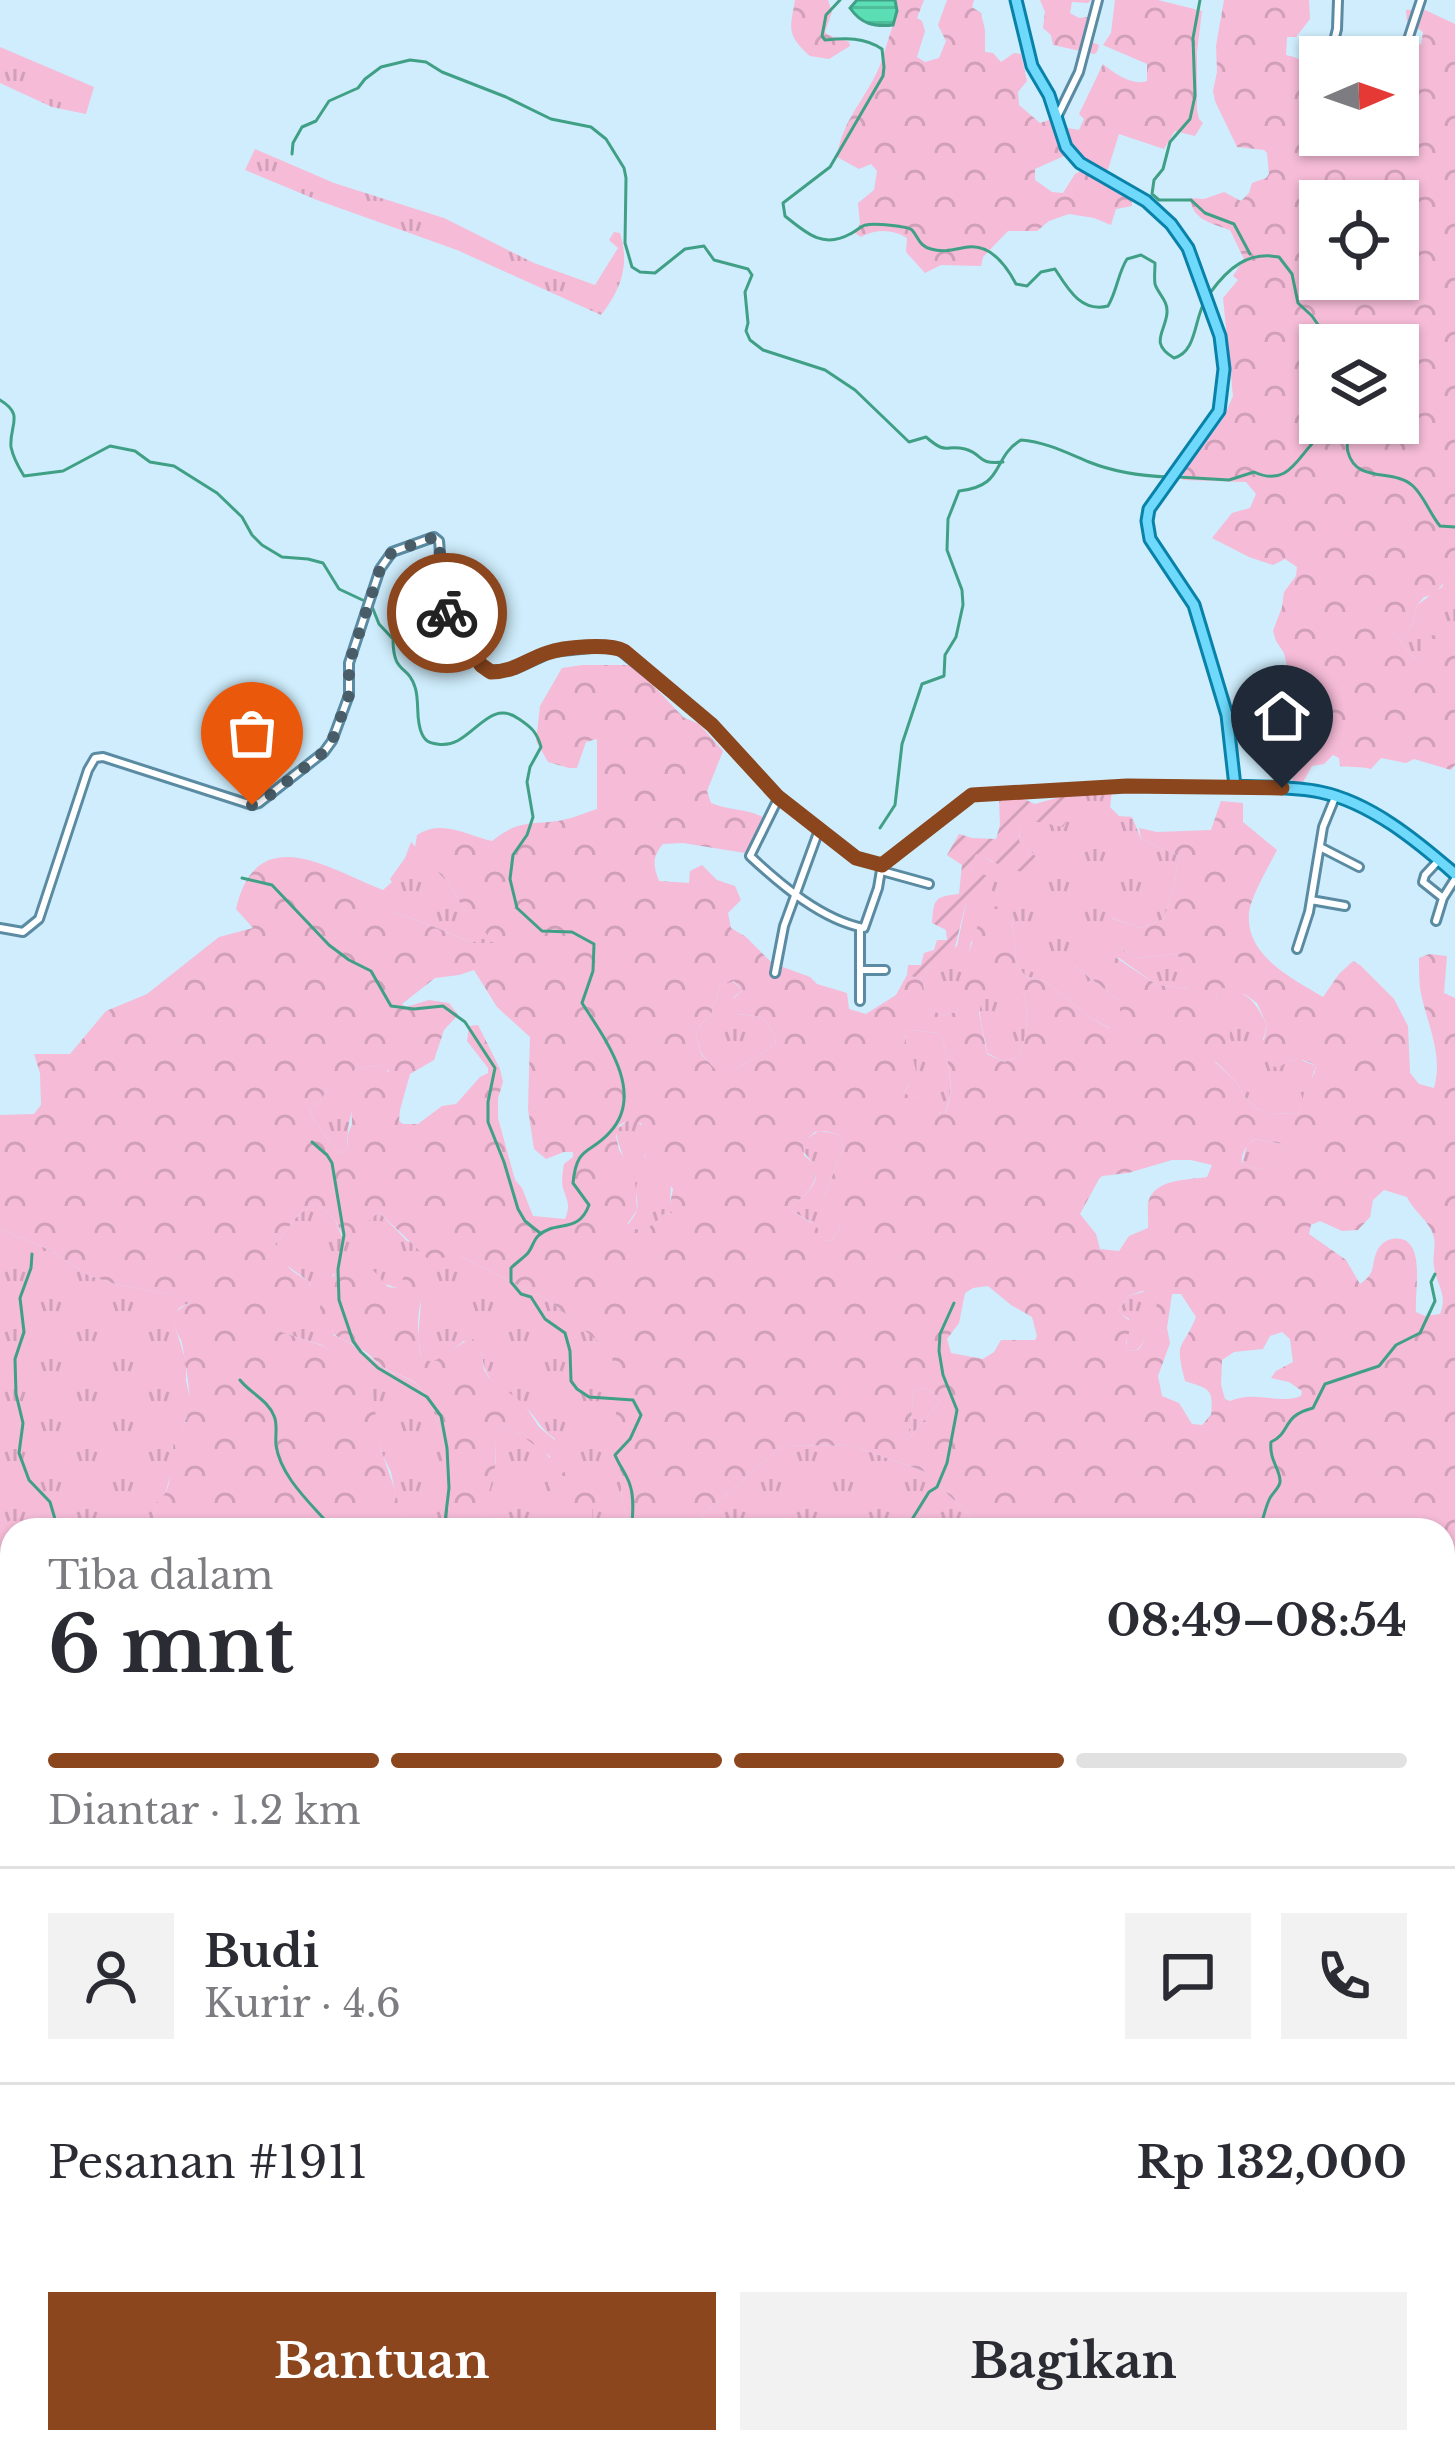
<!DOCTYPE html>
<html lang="id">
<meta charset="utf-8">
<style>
:root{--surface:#fff;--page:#f2f2f3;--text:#2b2b33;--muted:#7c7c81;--line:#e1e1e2;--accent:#8b461d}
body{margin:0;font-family:"Libre Baskerville",serif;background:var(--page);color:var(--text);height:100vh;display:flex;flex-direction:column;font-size:45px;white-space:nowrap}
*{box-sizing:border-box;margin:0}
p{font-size:39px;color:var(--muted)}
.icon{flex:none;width:66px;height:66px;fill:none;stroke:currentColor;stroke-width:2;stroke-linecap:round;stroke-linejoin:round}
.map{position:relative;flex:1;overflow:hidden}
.sheet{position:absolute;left:0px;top:1518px;width:1455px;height:936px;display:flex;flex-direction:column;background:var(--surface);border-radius:36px 36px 0 0;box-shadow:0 3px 9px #0004}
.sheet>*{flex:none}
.needle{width:78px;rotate:88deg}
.fabs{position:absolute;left:1299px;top:36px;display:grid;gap:24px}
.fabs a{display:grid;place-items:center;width:120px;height:120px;border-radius:0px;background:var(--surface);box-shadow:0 3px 9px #0004;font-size:60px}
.pin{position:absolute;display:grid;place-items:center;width:102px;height:102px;color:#fff;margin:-123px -51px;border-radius:50% 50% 50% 0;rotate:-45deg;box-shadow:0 0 12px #0007}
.pin .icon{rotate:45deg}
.courier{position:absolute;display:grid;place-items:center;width:120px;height:120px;margin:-60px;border:9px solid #8b461d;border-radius:50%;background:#fff;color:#222;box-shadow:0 3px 15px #0007}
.overview em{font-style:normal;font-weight:700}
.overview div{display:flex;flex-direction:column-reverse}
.overview{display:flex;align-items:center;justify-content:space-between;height:204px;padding:0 48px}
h1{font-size:78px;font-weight:700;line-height:90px}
.bar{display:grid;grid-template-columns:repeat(4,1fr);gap:18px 12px;align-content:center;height:144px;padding:0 48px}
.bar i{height:15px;border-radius:9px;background:var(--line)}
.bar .current{background:var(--accent)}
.bar p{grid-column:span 4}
.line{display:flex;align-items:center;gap:30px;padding:0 48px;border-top:3px solid var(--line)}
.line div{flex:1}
.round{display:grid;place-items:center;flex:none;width:126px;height:126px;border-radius:0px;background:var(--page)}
.button{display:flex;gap:24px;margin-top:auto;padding:24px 48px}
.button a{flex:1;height:138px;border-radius:0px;background:var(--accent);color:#fff;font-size:48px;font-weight:700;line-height:138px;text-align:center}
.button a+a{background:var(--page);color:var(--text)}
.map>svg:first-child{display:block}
.grass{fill:url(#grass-tufts)}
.forest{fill:url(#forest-crowns);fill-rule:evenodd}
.garden{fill:url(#garden-furrows)}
.water{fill:url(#water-rules);stroke:#40a085;stroke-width:3}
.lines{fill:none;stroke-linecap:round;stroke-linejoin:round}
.stream{stroke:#40a085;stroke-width:3}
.minor-casing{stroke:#5a8ba2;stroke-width:12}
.major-casing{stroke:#0982aa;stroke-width:15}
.minor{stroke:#fff;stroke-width:6}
.major{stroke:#6ed9fb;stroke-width:9}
.done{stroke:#485d68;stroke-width:12;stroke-dasharray:0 21.6}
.route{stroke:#8b461d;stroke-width:15}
</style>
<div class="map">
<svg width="1455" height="2454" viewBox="0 0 1455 2454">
<defs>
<pattern id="grass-tufts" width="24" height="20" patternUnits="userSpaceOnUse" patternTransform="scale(3)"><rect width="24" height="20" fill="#f5bbd7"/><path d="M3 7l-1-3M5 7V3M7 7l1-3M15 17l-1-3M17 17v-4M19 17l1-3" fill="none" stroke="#d0a0b8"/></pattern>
<pattern id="forest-crowns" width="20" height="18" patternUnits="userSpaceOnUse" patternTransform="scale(3)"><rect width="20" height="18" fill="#f5bbd7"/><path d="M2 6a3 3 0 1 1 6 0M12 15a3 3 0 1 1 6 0" fill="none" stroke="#d0a0b8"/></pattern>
<pattern id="garden-furrows" width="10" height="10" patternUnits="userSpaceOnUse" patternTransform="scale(3)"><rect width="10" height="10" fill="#f5bbd7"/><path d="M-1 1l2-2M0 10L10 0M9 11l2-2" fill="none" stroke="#d0a0b8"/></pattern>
<pattern id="water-rules" width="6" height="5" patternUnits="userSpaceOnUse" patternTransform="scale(3)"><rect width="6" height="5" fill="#5bdeb4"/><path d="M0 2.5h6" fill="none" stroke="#4dbd9a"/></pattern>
</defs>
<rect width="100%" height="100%" fill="#cfedfc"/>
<path class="grass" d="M 0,47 L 94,87 L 86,114 L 52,107 L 0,83 Z
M 255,149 L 334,183 L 444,218 L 534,263 L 595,285 L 618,248 L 609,240 L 614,232 L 620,233 C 630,265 621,290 601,315 L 457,250 L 317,200 L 245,170 Z
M 1455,568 L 1455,653 L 1440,637 L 1423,651 L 1419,659 L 1411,655 L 1399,639 L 1413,624 L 1417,605 L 1442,587 L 1445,578 Z
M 1113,782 L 1110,807 L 1119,816 L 1132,817 L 1141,839 L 1179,856 L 1174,887 L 1164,919 L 1141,928 L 1112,918 L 1115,945 L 1137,958 L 1173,954 L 1190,961 L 1190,989 L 1157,985 L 1119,958 L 1076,967 L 1120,1001 L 1120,1018 L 1110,1028 L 1090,1018 L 1045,981 L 1025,976 L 1016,963 L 1012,918 L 971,942 L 957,1012 L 942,1015 L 927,1009 L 922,979 L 930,966 L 957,946 L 973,871 L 970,866 L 976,853 L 992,862 L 1041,861 L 1019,841 L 1020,826 L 1027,821 L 1042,821 L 1074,809 L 1074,784 Z
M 411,842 L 449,884 L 464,909 L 497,943 L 473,943 L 437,928 L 395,912 L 381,899 L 383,890 L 392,882 L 390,879 L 405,858 Z
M 733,981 L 742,991 L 734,997 L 738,1014 L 762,1017 L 774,1033 L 776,1044 L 736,1069 L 718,1073 L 701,1053 L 696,1034 L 700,1025 L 711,1015 L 720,986 Z
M 1015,987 L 1023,992 C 1030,1009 1027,1041 1018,1057 L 1004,1062 L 987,1053 C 986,1038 973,1004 984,991 C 990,986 1008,987 1015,987 Z
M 1222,988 C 1250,992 1255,1002 1267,1025 L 1263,1039 L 1273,1066 L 1299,1059 L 1316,1066 L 1298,1114 L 1270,1113 L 1256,1108 L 1244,1096 L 1237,1083 L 1215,1061 L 1227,1045 L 1229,1029 L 1216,996 Z
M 910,1030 L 938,1033 L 942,1037 C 948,1058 956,1095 944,1114 C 928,1108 931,1097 907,1096 L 904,1092 C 928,1065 903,1059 906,1033 Z
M 379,1065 L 386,1068 L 389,1074 L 386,1080 L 366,1080 C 352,1103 347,1123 347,1150 L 339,1154 L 313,1119 L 310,1109 L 321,1100 L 328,1087 L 336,1087 L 355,1069 Z
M 627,1121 L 637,1121 L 643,1127 L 644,1156 L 671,1184 L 670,1204 L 676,1212 L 662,1215 C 654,1229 642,1232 627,1227 C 630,1221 635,1216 637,1210 C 641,1187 618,1154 616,1130 Z
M 819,1131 L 838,1134 L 844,1147 L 821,1204 L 839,1223 L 838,1232 L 832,1240 L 827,1241 L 811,1222 L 792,1211 L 791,1207 C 806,1194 825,1181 811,1161 C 801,1146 804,1159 803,1141 Z
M 1255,1139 L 1283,1144 L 1286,1150 L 1285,1156 L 1260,1170 L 1242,1164 L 1247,1145 Z
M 316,1203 L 335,1220 L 342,1237 L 379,1212 L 407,1241 L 460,1256 L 551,1302 L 613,1353 L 622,1501 L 629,1522 L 694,1523 L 783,1445 L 854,1446 L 923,1471 L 986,1530 L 481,1530 L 485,1498 L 496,1461 L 495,1434 L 500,1426 C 519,1432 538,1443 550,1458 L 555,1439 C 539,1428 535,1414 521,1403 C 497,1382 486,1387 481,1351 L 464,1341 L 440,1359 L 430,1363 L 421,1357 L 418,1338 L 422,1291 L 403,1281 L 397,1288 L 355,1274 L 346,1277 L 333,1274 L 331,1284 L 333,1335 C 353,1343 365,1353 381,1366 C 394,1376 412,1376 422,1390 C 447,1425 451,1489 448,1530 L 401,1530 L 401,1521 L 391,1472 L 383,1456 L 355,1363 L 322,1345 L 278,1331 L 311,1283 L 281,1261 L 275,1244 L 298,1215 Z
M 0,1229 L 50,1250 L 88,1275 L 115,1284 L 185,1297 L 191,1302 L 179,1308 L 174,1323 L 186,1362 L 186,1381 L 191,1402 L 189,1412 L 172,1448 L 172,1469 L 164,1498 L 156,1504 L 152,1530 L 12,1530 L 12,1626 L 0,1624 Z
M 1147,1291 L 1156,1294 C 1161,1313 1150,1335 1137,1350 L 1128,1351 C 1124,1342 1130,1330 1129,1319 L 1121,1314 L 1119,1310 L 1128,1296 Z
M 921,1388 L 931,1391 L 940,1401 L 909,1438 L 907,1434 L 911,1424 L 913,1393 Z
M 1455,1642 L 1455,1830 L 1452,1849 L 1443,1854 L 1443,1698 L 1454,1694 L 1448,1681 L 1443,1681 L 1443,1657 Z
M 12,1857 L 12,1930 L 0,1933 L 0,1878 Z
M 1443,1963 L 1455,1965 L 1455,2395 L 1451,2396 L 1443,2409 Z
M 420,2442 L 484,2442 L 490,2454 L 427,2454 Z
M 497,2442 L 666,2442 L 675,2448 L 677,2454 L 502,2454 Z
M 1206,2442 L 1314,2442 L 1306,2454 L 1215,2454 Z"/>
<path class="forest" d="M 795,0 L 828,0 L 832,12 L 825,32 C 830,38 841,37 849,42 L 850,46 L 829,59 L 810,56 C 786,34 790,29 795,0 Z
M 895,0 L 924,0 L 917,18 L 922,21 L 925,31 L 917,57 L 925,62 L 939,58 L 946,41 L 938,25 L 947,0 L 974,0 L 972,7 L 981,13 L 985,30 L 985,52 L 993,53 L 1001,62 L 1014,53 L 1021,54 L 1027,81 L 1018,92 L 1019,105 L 1040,123 L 1049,120 L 1057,126 L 1079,130 L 1084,119 L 1079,114 L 1103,64 C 1115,74 1133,86 1147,81 L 1147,64 L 1103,45 L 1111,33 L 1115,0 L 1158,0 L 1202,11 L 1197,52 L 1197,110 L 1199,119 L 1203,123 L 1195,136 L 1175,131 L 1164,149 L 1119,134 L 1104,182 L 1131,199 L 1132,206 L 1116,209 L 1111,225 L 1094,218 L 1069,214 L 1049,221 L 1037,231 L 1008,231 L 983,257 L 981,266 L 941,265 L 925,273 L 906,252 L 907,238 C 892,229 876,229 861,237 L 855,233 L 860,224 L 858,203 L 874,190 L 877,171 L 871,164 L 859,169 L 837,157 C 841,126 859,106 873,80 C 881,66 884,53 889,37 C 894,23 897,15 895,0 ZM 1073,152 L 1090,166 L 1075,174 L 1063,193 L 1052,192 L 1035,180 L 1035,169 Z
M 1040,0 L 1091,0 L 1088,3 L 1072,2 L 1070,13 L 1079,18 L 1088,17 L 1084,39 L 1099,45 L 1097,52 L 1094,54 L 1053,45 L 1051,35 L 1043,28 L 1045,12 Z
M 1224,0 L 1309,0 L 1310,19 L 1296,37 L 1287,37 L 1286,55 C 1308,60 1316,68 1316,91 L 1320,94 L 1320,114 L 1315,119 L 1320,127 L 1320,135 L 1333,137 L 1398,135 L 1398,80 L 1411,83 L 1416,69 L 1405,58 L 1409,47 L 1421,44 L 1423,32 L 1407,21 L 1406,10 L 1423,9 L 1455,24 L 1455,568 L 1434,595 L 1424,597 L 1417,605 L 1413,624 L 1399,639 L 1411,655 L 1419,659 L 1424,642 L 1431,635 L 1440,636 L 1455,653 L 1455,765 L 1451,770 L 1414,759 L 1406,763 L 1381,758 L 1371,769 C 1360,766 1351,768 1340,766 L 1339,758 L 1333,755 L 1324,764 L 1312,766 L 1302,784 L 1294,784 C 1288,762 1292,764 1298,744 C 1304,725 1295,709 1287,693 L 1290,690 L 1298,693 L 1302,687 L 1303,677 L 1288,671 L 1284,653 L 1276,641 L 1273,631 L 1282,607 L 1284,592 L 1296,576 L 1297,567 L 1285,559 L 1273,565 L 1249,557 L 1212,538 L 1232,513 L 1250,508 L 1256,494 L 1246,482 L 1183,480 L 1184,470 L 1223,419 L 1233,396 L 1223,298 L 1238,280 L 1233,276 L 1244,259 L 1230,230 C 1213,224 1192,220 1190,198 L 1204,199 L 1224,192 L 1241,201 L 1249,193 L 1252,183 L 1266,178 L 1269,174 L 1267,153 L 1264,150 L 1237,147 L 1215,101 L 1213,91 L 1217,72 L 1216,46 ZM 1320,201 L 1398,201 L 1398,279 L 1320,279 ZM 1320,345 L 1398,345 L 1398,423 L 1320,423 Z
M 582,665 L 634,665 L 683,717 L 699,724 L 723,751 L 707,791 L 711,803 C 729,811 746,808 763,817 L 745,853 L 683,843 L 663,844 C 652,857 653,866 659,881 L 689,883 L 690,871 L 702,865 L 717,880 L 735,886 L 741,900 L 728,913 L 731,928 L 746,937 L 772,963 L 810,977 L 817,984 L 847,993 L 849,1009 L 866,1014 L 896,995 L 907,975 L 922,979 L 928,1009 L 942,1015 L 957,1012 L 965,964 L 983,910 L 996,906 L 1012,918 L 1016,963 L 1025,976 L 1045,981 L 1090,1018 L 1109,1028 L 1120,1018 L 1120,1001 L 1076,967 L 1074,953 L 1091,941 L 1157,985 L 1190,989 L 1189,961 L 1173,954 L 1137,958 L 1115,945 L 1111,918 L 1141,928 L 1164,919 L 1174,887 L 1179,856 L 1141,839 L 1139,828 L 1157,832 L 1211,830 L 1221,801 L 1243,803 L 1243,822 L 1277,850 C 1269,866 1251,896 1249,913 C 1245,956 1292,978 1323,997 L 1339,974 L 1353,961 L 1360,965 L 1394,999 L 1408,1026 L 1410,1073 L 1419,1084 L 1434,1088 C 1444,1053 1426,1023 1420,988 C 1419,978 1419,968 1419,958 L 1429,954 L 1447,956 L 1444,993 L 1455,998 L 1455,1642 L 1443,1657 L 1443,1530 L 986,1530 L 923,1471 L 854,1446 L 783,1445 L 694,1523 L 629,1522 L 622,1501 L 612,1353 L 551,1302 L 460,1256 L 428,1259 L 379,1212 L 346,1241 L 335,1220 L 316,1203 L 298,1215 L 275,1244 C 282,1264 292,1273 311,1282 L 289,1322 L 279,1331 C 307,1342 356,1350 369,1381 C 377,1401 375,1434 383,1456 C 391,1479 402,1505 401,1530 L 152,1530 L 156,1503 C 174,1491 169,1470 172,1451 C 174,1435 188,1422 190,1406 C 191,1397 184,1350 181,1340 C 179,1337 174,1326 174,1322 C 173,1311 183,1307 191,1302 L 184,1297 L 115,1284 L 88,1275 L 50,1250 L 0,1229 L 0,1115 L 34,1114 L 41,1105 L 40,1073 L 34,1054 L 70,1054 L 106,1011 L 147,994 L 219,937 L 253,928 L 236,909 C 257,818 330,870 383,890 L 382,899 L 395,912 L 437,928 L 473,943 L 495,943 L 464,909 L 449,884 L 415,847 L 417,835 C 443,819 465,835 492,841 C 519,820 527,825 558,821 C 571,819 585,813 597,809 L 597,739 L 586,742 L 577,768 L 569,768 L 548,762 L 536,741 L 540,706 L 562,668 ZM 474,970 L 497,1007 L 530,1037 L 528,1109 L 534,1149 L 546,1159 L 564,1152 L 573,1152 L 573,1157 L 564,1164 C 563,1171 561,1181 563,1188 C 567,1202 571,1204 565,1219 L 533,1216 L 522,1188 L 515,1180 L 498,1118 L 498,1098 L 503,1082 L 500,1069 L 478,1025 L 469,1026 L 467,1041 L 488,1068 L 488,1073 L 480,1077 L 456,1104 L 442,1106 L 418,1124 L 403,1124 L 399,1121 L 400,1110 L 410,1074 L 434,1060 L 444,1030 L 458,1015 L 449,1003 L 429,1000 L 406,1007 L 402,1004 L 435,978 L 459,975 ZM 734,981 L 742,991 L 731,1001 L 731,1010 L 739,1014 L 762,1017 L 774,1033 L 776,1044 L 736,1069 L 718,1072 L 701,1054 L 696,1034 L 700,1025 L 711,1015 L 720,986 ZM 1010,987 L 1023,992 C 1030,1009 1027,1040 1018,1057 L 1004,1062 L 987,1054 L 979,1013 L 984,992 L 992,989 L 1001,991 ZM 1223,988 L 1246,995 L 1257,1003 L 1267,1025 L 1263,1044 L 1273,1066 L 1278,1068 C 1291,1059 1302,1056 1316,1066 C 1315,1076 1311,1077 1307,1085 C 1303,1093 1302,1105 1298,1114 L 1270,1113 L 1256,1108 L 1244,1096 L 1237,1083 L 1215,1062 C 1219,1055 1224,1051 1227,1045 C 1236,1028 1222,1010 1216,996 ZM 910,1030 L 938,1033 L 942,1037 C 948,1058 956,1094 945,1113 L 940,1113 L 926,1099 L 907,1095 L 904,1092 L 916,1076 C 917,1059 903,1049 906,1033 ZM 379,1065 L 389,1071 L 386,1080 L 361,1080 L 351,1098 L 352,1124 L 348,1134 L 347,1150 L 339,1154 L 313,1119 L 310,1109 L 321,1100 L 328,1087 L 341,1088 L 355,1069 ZM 627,1121 L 641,1123 C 645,1136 639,1146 644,1155 C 650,1166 664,1173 673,1189 L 670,1204 L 675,1212 L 662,1215 C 652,1227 644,1233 628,1227 L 628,1223 L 637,1210 L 635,1180 L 633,1171 L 619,1150 L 616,1136 L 619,1125 ZM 824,1131 L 838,1134 L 844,1147 L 821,1204 L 821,1208 L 839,1223 L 838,1232 L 832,1240 L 827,1241 L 815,1225 L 792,1211 L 792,1206 C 806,1194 817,1186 816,1166 L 804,1155 L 803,1142 L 815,1132 ZM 1255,1139 L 1283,1144 L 1286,1150 L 1284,1156 L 1260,1170 L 1242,1164 C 1240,1155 1247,1143 1255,1139 ZM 1172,1160 L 1191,1160 L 1212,1165 L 1207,1177 C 1190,1180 1161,1178 1150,1197 C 1146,1205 1149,1218 1148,1228 L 1129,1236 L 1119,1251 L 1100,1249 L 1096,1234 L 1080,1214 L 1099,1179 L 1102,1176 L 1128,1173 ZM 1384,1190 L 1407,1197 C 1414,1212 1431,1222 1434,1238 C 1436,1247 1432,1258 1434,1267 C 1437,1285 1448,1296 1440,1314 L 1425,1316 L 1416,1312 C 1414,1293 1428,1233 1392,1239 C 1385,1240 1380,1245 1377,1251 C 1370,1268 1377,1272 1360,1284 L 1346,1260 L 1309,1234 L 1311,1225 L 1320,1221 L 1342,1231 L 1358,1230 L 1370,1217 L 1373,1200 ZM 988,1286 L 1011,1305 L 1032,1317 L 1037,1336 L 1035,1340 L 1001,1340 L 994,1352 L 983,1359 L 951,1353 L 947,1339 L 959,1323 L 965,1293 L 973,1288 ZM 1142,1291 L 1156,1294 C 1160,1310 1148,1337 1138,1350 L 1128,1351 L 1126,1342 L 1132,1323 L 1121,1314 L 1119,1310 L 1128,1296 ZM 1172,1294 L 1181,1294 L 1196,1317 C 1182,1352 1174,1338 1185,1381 C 1208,1389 1214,1387 1211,1415 L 1202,1425 L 1192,1424 L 1179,1403 L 1162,1396 L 1158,1376 L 1170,1343 L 1167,1328 ZM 1282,1332 L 1290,1339 L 1293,1362 L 1276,1371 L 1271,1378 L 1289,1382 L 1302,1391 L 1301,1396 C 1277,1405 1256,1390 1230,1401 L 1225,1399 L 1221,1385 L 1222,1360 L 1234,1352 L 1263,1349 L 1270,1336 ZM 921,1388 L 931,1391 L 940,1401 L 910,1437 L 907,1434 L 911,1424 L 913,1393 Z
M 362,1267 L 372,1269 L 388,1287 L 397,1288 L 407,1272 L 416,1269 L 425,1273 L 430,1280 C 416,1300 416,1334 421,1357 L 431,1362 C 446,1357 457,1343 473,1339 L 481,1351 L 484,1370 L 489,1378 L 524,1404 L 539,1427 L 562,1446 L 565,1455 L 558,1462 L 518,1433 L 500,1426 C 493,1439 497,1452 495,1467 C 491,1489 483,1508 481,1530 L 448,1530 C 450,1489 447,1425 422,1390 C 414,1378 402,1377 390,1371 C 380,1367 375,1359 367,1353 C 351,1341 333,1338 319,1322 C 318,1304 327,1278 342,1268 L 347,1277 Z
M 578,1468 L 599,1471 L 607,1491 L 592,1505 L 592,1520 L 588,1526 L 578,1530 C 565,1520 556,1511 558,1495 L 548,1485 C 553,1476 568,1469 578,1468 Z
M 0,1625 L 12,1626 L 12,1857 L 0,1878 L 0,1698 C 7,1684 11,1670 0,1657 Z
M 1455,1830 L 1455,1965 L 1443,1963 L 1443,1854 L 1452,1848 Z
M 12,1971 L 12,2442 L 420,2442 L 427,2454 L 0,2454 L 0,1977 Z
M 1451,2395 L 1455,2395 L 1455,2454 L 1329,2454 L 1335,2442 L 1443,2442 L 1443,2409 Z
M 666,2442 L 1206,2442 L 1215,2454 L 677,2454 Z"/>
<path class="garden" d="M 988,787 L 1001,789 L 1035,804 L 1074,793 L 1074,809 L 1063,827 L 1033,821 L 1020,826 L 1019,841 L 1041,861 L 1041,875 L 1011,870 L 976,854 L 970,866 L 973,871 L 991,877 L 991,889 L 981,902 L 966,903 L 953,955 L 930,966 L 922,979 L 907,975 L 908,965 L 921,965 L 924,953 L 934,950 L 937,940 L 947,940 L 946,930 L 932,923 C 934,897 935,897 959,894 L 962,865 L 947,855 L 959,834 L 972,838 L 996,839 L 1000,825 L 999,798 L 986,797 Z"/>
<path class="water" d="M 857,0 L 895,0 L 897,11 L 893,25 C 874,27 861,24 850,8 Z"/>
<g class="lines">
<path class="stream" d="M 840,0 L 826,15 L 822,36 L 825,40 C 846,38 864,37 882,49 L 884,67 L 883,76 L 830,167 L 783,203 L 785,216 C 806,233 823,249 850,234 C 854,233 862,225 866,225 C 873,223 908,226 912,230 C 919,238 919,246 931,249 C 944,253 955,249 968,247 C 991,244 1006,265 1016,284 L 1027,286 L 1041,272 L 1055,269 C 1068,289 1081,313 1108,306 C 1117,291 1118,273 1127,259 L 1141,255 L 1155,263 C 1155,270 1154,277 1155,284 C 1158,294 1168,300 1167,313 C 1165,333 1149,343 1174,358 C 1197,352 1194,319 1205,301
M 1200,0 L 1193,38 L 1195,96 L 1190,119 L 1170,142 L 1163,169 L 1154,180 L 1152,194 L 1159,200 L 1191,200 L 1205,213 L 1234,224 L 1250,254
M 292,154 L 293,143 L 302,127 L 316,121 L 329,101 L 358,88 L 365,79 L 381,67 L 410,60 L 426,62 L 442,72 L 506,97 L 551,119 L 591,127 L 606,139 L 624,168 L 626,178 L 625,243 L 632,267 L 640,272 L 655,273 L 685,249 L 704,246 L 714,260 L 748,269 L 752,275 L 745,292 L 748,323 L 746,331 L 750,340 L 763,350 L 825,370 L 855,390 L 909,442 L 926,437 C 948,456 944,444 965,449 C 984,454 976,465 1003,462
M 1210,293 C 1228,268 1248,251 1279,257 L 1292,274 L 1298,303 L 1312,316 L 1332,345
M 0,400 C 25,415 9,425 11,447 C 13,457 19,468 24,476 L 63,471 L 110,446 L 135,451 L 150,462 L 174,466 L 217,493 L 242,517 L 252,535 L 262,545 L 282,557 L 308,559 L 323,563 L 339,589 L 371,604 L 379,624 L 393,639 C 393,675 408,664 415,687 C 420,702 415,720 422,734 C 425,741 429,743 437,744 C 471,751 486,695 519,719 C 531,727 537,732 541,747 L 530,767 L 527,782 L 533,817 L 527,835 L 513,855 L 510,879 L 517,908 L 542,931 L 572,932 L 594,944 L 593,971 L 582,1003 C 605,1039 646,1093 610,1132 C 590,1155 577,1144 573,1183 L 589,1205 C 578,1235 556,1219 538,1236 C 533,1241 532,1249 527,1254 C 522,1259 516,1263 511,1268 L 511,1282 L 521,1294 L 531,1297 L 545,1319 L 565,1333 L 570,1351 L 571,1381 L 577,1389 L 589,1397 L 633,1400 L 641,1415 L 630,1439 L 615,1455 C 619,1465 627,1475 630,1485 C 635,1499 632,1515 632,1530
M 1351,423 C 1350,432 1345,443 1348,452 C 1356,484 1394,468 1413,486 C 1424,496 1430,514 1440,526 L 1455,527
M 1178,477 L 1229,480 L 1254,472 C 1295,491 1300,443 1328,432 L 1349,438
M 880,828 L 895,805 L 902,744 L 922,684 L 944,676 L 945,655 L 956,637 L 963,605 L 962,590 L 947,550 L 948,519 L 959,491 C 1006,486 991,458 1021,440 C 1046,442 1067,453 1089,462 C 1114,472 1141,476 1168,477
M 242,878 L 272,885 L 329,945 L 349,960 L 371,971 L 391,1006 L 414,1009 L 443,1006 L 465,1022 L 495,1068 L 488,1102 L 488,1122 L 504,1162 L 518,1209 L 525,1221 L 540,1233
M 312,1142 L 327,1155 L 332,1163 L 344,1235 L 338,1269 L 339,1300 L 353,1341 L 361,1352 L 378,1368 L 427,1397 L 441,1416 L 447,1448 L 449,1488 L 444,1530
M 32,1254 L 31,1268 L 20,1298 L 24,1332 L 15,1359 L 16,1394 L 23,1423 L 19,1453 L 29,1480 L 50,1502 L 55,1519 L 49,1530
M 240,1380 C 250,1393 268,1400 274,1416 C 278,1424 275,1435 276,1445 C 280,1474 306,1499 324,1519 L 323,1530
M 893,1530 L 911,1521 L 929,1492 L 937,1487 L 947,1463 L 957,1410 L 943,1375 L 939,1351 L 940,1334 L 954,1303
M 1259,1530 C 1263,1520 1265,1509 1269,1500 C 1271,1494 1279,1489 1280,1482 C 1281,1470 1269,1461 1271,1442 C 1292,1432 1281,1416 1313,1408 L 1325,1384 L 1379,1366 L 1396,1345 L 1420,1333 L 1435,1301 L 1431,1282 L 1435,1274
M 1443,1779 L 1455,1778
M 0,1937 L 12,1934
M 1443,2213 L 1455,2203
M 492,2442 L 496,2454
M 1317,2454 L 1325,2442"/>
<defs>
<path id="minor" d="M 1330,57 L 1337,29 L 1338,0
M 1398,70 L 1421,0
M 1058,115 L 1079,72 L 1098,0
M 779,797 L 750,856 C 781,885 822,920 864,928 L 878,888 L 882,864
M 1320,847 L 1359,867
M 1439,860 L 1425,875 L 1423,882 L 1443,898 L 1455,879
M 882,871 L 929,884
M 1311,900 L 1345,906
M 1436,921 L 1443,898
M 0,928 L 23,932 L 39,919 L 88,770 L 95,758 L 103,757 L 252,805 L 259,803 L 324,752 L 332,741 L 349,695 L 349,663 L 380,569 L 392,552 L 434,537 L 439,541 C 441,557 439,573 440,589 C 443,618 467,650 487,671 L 515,669 L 552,652 L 610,646 L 617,648 L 712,725 L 769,788 L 807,820 L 856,858 L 882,864 L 964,800 L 976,794 L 1127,786 L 1235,786
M 1297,949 L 1309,912 L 1323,827 L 1336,795
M 860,970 L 885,970
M 775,973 L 784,926 L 819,830
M 860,1001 L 860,928"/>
<path id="major" d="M 1016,0 L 1032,66 L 1049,95 L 1066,147 L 1080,163 L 1146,201 L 1171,224 L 1188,248 L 1220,336 L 1224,369 L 1219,411 L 1149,509 L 1147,521 L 1150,539 L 1194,605 L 1227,715 L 1235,786 C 1263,788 1292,786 1320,792 C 1370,802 1417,841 1455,874"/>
</defs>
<use href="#minor" class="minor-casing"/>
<use href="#major" class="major-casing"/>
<use href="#minor" class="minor"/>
<use href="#major" class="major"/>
</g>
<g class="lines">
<path class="done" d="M 252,805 L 260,803 L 324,752 L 332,741 L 349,695 L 349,664 L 380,569 L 392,552 L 434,537 L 437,538 C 444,563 438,588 447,613"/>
<path class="route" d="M 447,613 L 481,665 L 491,672 C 514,672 526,660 547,653 C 564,647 609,643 624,651 L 712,725 L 778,797 L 856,858 L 882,865 L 972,795 L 1127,786 L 1282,788"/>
</g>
</svg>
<div class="fabs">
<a><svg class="needle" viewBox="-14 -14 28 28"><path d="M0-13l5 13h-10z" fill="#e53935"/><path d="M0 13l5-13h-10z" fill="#7c7c81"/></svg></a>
<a><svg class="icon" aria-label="locate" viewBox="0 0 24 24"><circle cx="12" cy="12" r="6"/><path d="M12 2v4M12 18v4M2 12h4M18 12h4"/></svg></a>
<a><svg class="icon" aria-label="layers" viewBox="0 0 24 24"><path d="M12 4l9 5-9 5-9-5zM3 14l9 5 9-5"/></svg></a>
</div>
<div class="pin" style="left:252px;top:805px;background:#ea580c"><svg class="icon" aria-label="bag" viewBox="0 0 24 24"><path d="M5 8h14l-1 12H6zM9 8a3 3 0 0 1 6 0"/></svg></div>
<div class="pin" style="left:1282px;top:788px;background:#1f2937"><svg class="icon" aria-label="home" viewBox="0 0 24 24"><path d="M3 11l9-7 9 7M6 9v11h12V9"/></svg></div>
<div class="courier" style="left:447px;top:613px"><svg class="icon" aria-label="bike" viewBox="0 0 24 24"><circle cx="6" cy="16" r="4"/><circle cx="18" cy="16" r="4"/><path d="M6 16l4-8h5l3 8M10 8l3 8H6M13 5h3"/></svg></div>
<section class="sheet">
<div class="overview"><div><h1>6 mnt</h1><p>Tiba dalam</p></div><em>08:49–08:54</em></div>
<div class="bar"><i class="current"></i><i class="current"></i><i class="current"></i><i></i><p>Diantar · 1.2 km</p></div>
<div class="line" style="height:216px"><a class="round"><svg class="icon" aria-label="person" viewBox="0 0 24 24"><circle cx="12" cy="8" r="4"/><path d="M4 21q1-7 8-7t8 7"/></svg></a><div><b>Budi</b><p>Kurir · 4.6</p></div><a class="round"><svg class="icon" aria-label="chat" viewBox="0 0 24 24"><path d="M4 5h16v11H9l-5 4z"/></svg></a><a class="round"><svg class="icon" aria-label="phone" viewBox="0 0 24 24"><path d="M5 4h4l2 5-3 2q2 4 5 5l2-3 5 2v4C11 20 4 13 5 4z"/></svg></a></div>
<div class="line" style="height:156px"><div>Pesanan #1911</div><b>Rp 132,000</b></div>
<div class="button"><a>Bantuan</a><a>Bagikan</a></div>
</section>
</div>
